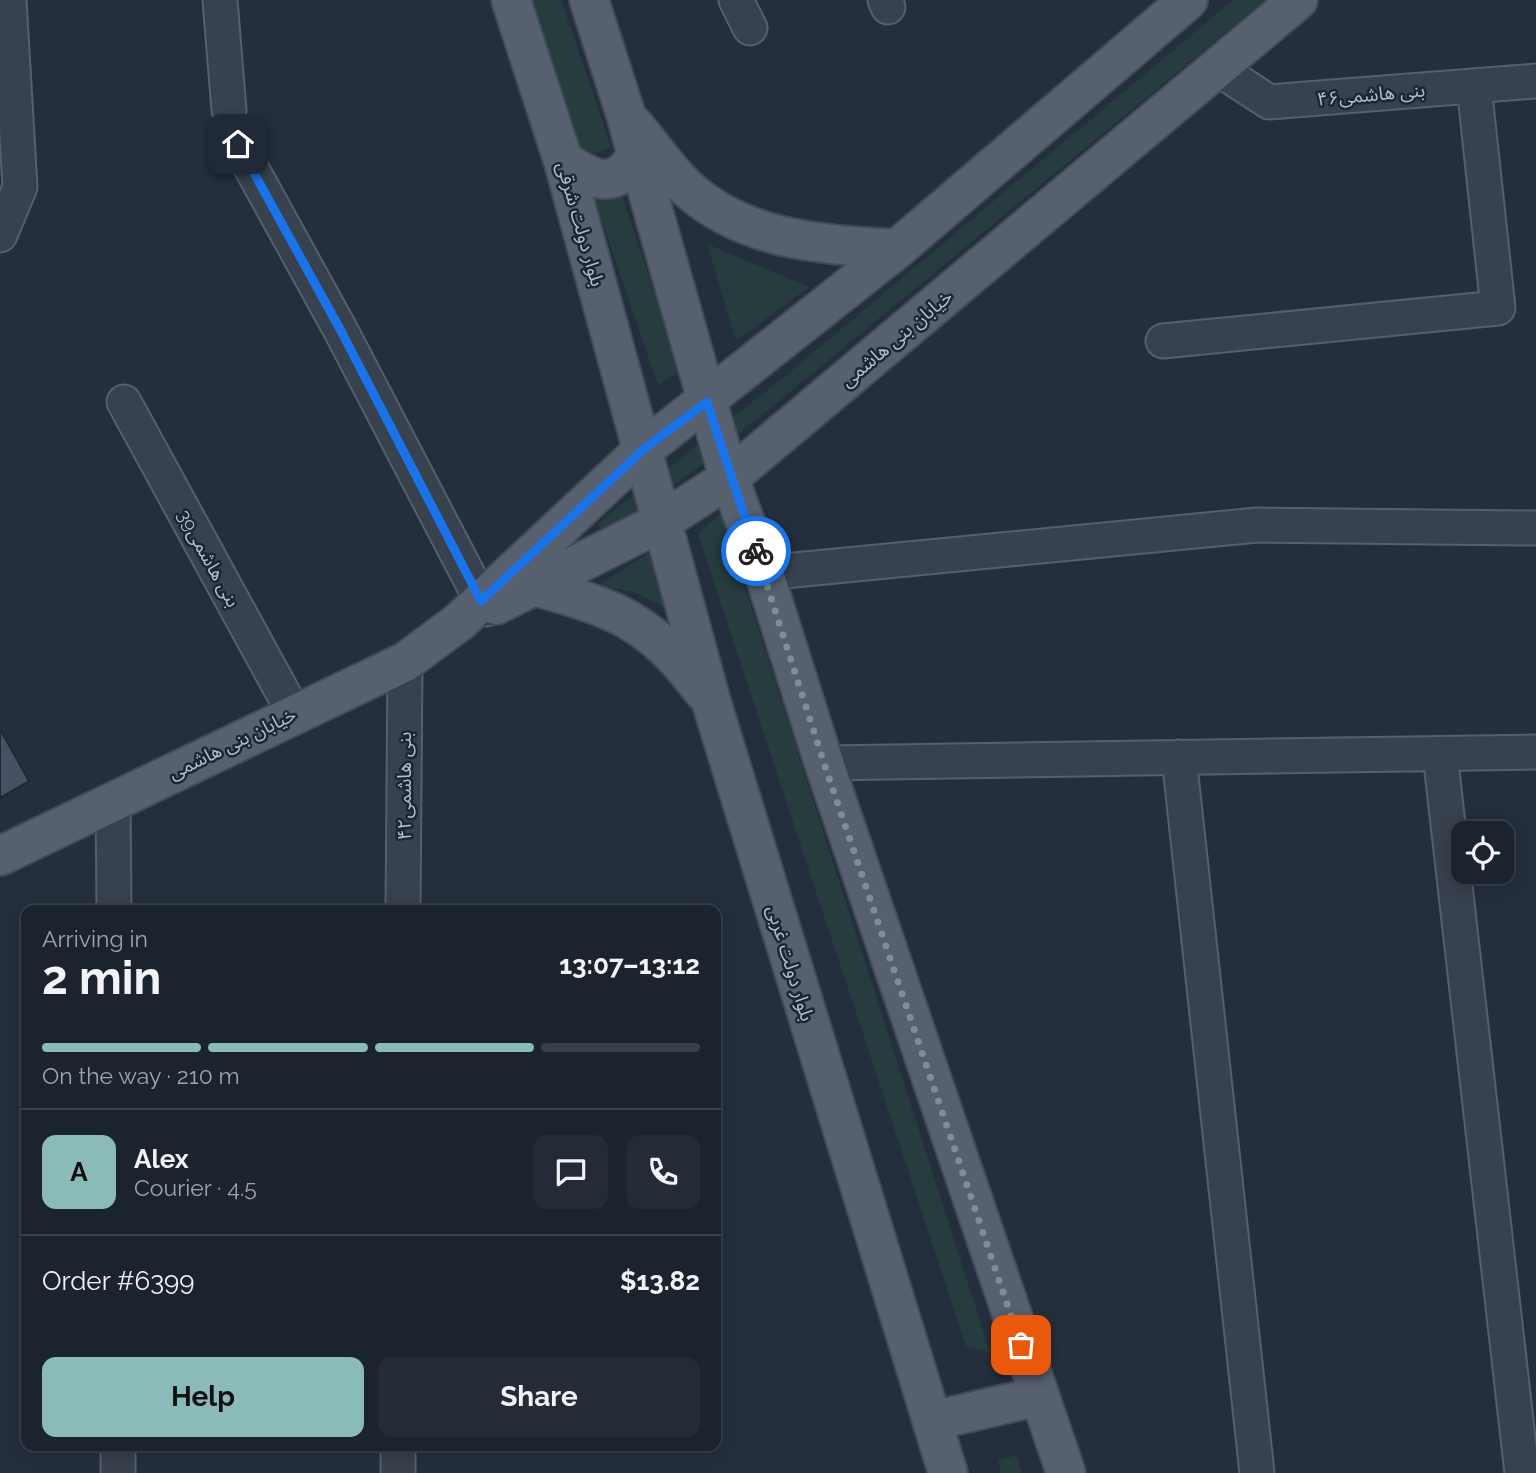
<!DOCTYPE html>
<meta charset="utf-8">
<style>
:root{--surface:#1b232e;--page:#242b36;--text:#f1f3f6;--muted:#a0a4aa;--line:#39404a;--accent:#8bbbb9}
body{margin:0;font-family:Raleway,"Noto Sans Arabic",sans-serif;background:var(--page);color:var(--text);height:100vh;display:flex;flex-direction:column;font-size:26px;white-space:nowrap}
*{box-sizing:border-box;margin:0}
p{font-size:23px;color:var(--muted)}
.icon{flex:none;width:38px;height:38px;fill:none;stroke:currentColor;stroke-width:2;stroke-linecap:round;stroke-linejoin:round}
.map{position:relative;flex:1;overflow:hidden}
.sheet{position:absolute;left:21px;top:905px;width:700px;height:546px;display:flex;flex-direction:column;background:var(--surface);border-radius:14px;box-shadow:0 4px 18px #0003,0 0 0 2px var(--line)}
.sheet>*{flex:none}
.controls{position:absolute;left:1451px;top:821px;display:grid;gap:14px}
.controls a{display:grid;place-items:center;width:63px;height:63px;border-radius:14px;background:var(--surface);box-shadow:0 4px 18px #0003,0 0 0 2px var(--line);font-size:35px}
.pin{position:absolute;display:grid;place-items:center;width:60px;height:60px;color:#fff;margin:-30px;border-radius:14px;box-shadow:0 4px 10px #0006}
.courier{position:absolute;display:grid;place-items:center;width:70px;height:70px;margin:-35px;border:5px solid #1a73e8;border-radius:50%;background:#fff;color:#222;box-shadow:0 2px 9px #0007}
.headline em{font-style:normal;font-weight:700}
.headline div{display:flex;flex-direction:column-reverse}
.headline{display:flex;align-items:center;justify-content:space-between;height:119px;padding:0 21px}
h1{font-size:46px;font-weight:700;line-height:52px}
.bar{display:grid;grid-template-columns:repeat(4,1fr);gap:10px 7px;align-content:center;height:84px;padding:0 21px}
.bar i{height:9px;border-radius:5px;background:var(--line)}
.bar .active{background:var(--accent)}
.bar p{grid-column:span 4}
.line{display:flex;align-items:center;gap:18px;padding:0 21px;border-top:2px solid var(--line)}
.line div{flex:1}
.round{display:grid;place-items:center;flex:none;width:74px;height:74px;border-radius:14px;background:var(--page)}
.primary-button{display:flex;gap:14px;margin-top:auto;padding:14px 21px}
.primary-button a{flex:1;height:80px;border-radius:14px;background:var(--accent);color:#111;font-size:28px;font-weight:700;line-height:80px;text-align:center}
.primary-button a+a{background:var(--page);color:var(--text)}
.map>svg:first-child{display:block}
.green{fill:#263c3f}
.building{fill:#455162;stroke:#1f2835;stroke-width:2}
.lines{fill:none;stroke-linecap:round;stroke-linejoin:round}
.minor-casing{stroke:#565f6c;stroke-width:37}
.major-casing{stroke:#414a57;stroke-width:42}
.minor{stroke:#38414e;stroke-width:33}
.major{stroke:#56606e;stroke-width:38}
.done{stroke:#828b98;stroke-width:7;stroke-dasharray:0 12.6}
.route{stroke:#1a73e8;stroke-width:9}
.labels{text-anchor:middle;dominant-baseline:central;stroke-width:5;stroke-linejoin:round;paint-order:stroke}
.street-label{font-size:19px;fill:#b4bcc9;stroke:#1d2633}
</style>
<div class="map">
<svg width="1536" height="1473" viewBox="0 0 1536 1473">
<rect width="100%" height="100%" fill="#242f3e"/>
<path class="green" d="M 531,0 L 561,0 L 611,147 L 595,154 L 578,151 Z
M 1233,0 L 1265,0 L 700,466 L 605,533 L 597,524 L 789,373 Z
M 619,187 L 681,371 L 658,385 L 592,192 Z
M 707,244 L 809,287 L 736,341 Z
M 721,513 L 990,1352 L 966,1346 L 698,534 Z
M 657,548 L 673,611 L 633,592 L 598,585 Z
M 1016,1455 L 1022,1473 L 1001,1473 L 998,1461 Z"/>
<path class="building" d="M 1,731 L 29,781 L 0,798 L 0,732 Z"/>
<g class="lines">
<defs>
<path id="minor" d="M 220,0 L 229,110
M 736,0 L 750,28
M 885,0 L 888,7
M 1217,68 L 1269,102 L 1536,81
M 238,144 L 341,331 L 486,609
M 0,235 L 20,187 L 9,0
M 1163,341 L 1498,308 L 1474,86
M 124,402 L 294,713
M 764,573 L 1257,525 L 1536,528
M 1440,754 L 1522,1473
M 1179,757 L 1257,1473
M 824,763 L 1536,752
M 113,800 L 114,910
M 403,910 L 405,662
M 118,1473 L 118,1446
M 398,1473 L 398,1446"/>
<path id="major" d="M 511,0 L 563,160 L 711,701 L 948,1473
M 589,0 L 626,115 L 729,478 L 764,573 L 824,763 L 1066,1473
M 634,125 C 652,146 669,172 689,190 C 748,242 823,244 897,249
M 563,160 C 592,180 616,193 637,154 L 631,134
M 534,586 C 617,609 649,620 703,691
M 496,605 L 663,521 L 729,478 L 1298,0
M 0,856 L 405,662 L 459,622 L 644,449 L 897,249 L 1188,0
M 932,1421 L 1039,1396"/>
</defs>
<use href="#minor" class="minor-casing"/>
<use href="#major" class="major-casing"/>
<use href="#minor" class="minor"/>
<use href="#major" class="major"/>
</g>
<g class="lines">
<path class="done" d="M 756,551 L 824,763 L 1021,1345"/>
<path class="route" d="M 238,144 L 341,331 L 481,601 L 644,449 L 707,402 L 756,551"/>
</g>
<g class="labels">
<g class="street-label">
<text transform="translate(1371 94) rotate(-5)">بنی هاشمی۴۶</text>
<text transform="translate(581 224) rotate(74)">بلوار دولت شرقی</text>
<text transform="translate(896 338) rotate(-40)">خیابان بنی هاشمی</text>
<text transform="translate(209 558) rotate(61)">بنی هاشمی39</text>
<text transform="translate(232 743) rotate(-26)">خیابان بنی هاشمی</text>
<text transform="translate(404 786) rotate(-90)">بنی هاشمی۴۲</text>
<text transform="translate(791 963) rotate(73)">بلوار دولت غربی</text>
</g>
</g>
</svg>
<div class="controls">
<a><svg class="icon" aria-label="locate" viewBox="0 0 24 24"><circle cx="12" cy="12" r="6"/><path d="M12 2v4M12 18v4M2 12h4M18 12h4"/></svg></a>
</div>
<div class="pin" style="left:1021px;top:1345px;background:#ea580c"><svg class="icon" aria-label="bag" viewBox="0 0 24 24"><path d="M5 8h14l-1 12H6zM9 8a3 3 0 0 1 6 0"/></svg></div>
<div class="pin" style="left:238px;top:144px;background:#1f2937"><svg class="icon" aria-label="home" viewBox="0 0 24 24"><path d="M3 11l9-7 9 7M6 9v11h12V9"/></svg></div>
<div class="courier" style="left:756px;top:551px"><svg class="icon" aria-label="bike" viewBox="0 0 24 24"><circle cx="6" cy="16" r="4"/><circle cx="18" cy="16" r="4"/><path d="M6 16l4-8h5l3 8M10 8l3 8H6M13 5h3"/></svg></div>
<section class="sheet">
<div class="headline"><div><h1>2 min</h1><p>Arriving in</p></div><em>13:07–13:12</em></div>
<div class="bar"><i class="active"></i><i class="active"></i><i class="active"></i><i></i><p>On the way · 210 m</p></div>
<div class="line" style="height:126px"><b class="round" style="background:var(--accent);color:#111">A</b><div><b>Alex</b><p>Courier · 4.5</p></div><a class="round"><svg class="icon" aria-label="chat" viewBox="0 0 24 24"><path d="M4 5h16v11H9l-5 4z"/></svg></a><a class="round"><svg class="icon" aria-label="phone" viewBox="0 0 24 24"><path d="M5 4h4l2 5-3 2q2 4 5 5l2-3 5 2v4C11 20 4 13 5 4z"/></svg></a></div>
<div class="line" style="height:91px"><div>Order #6399</div><b>$13.82</b></div>
<div class="primary-button"><a>Help</a><a>Share</a></div>
</section>
</div>
